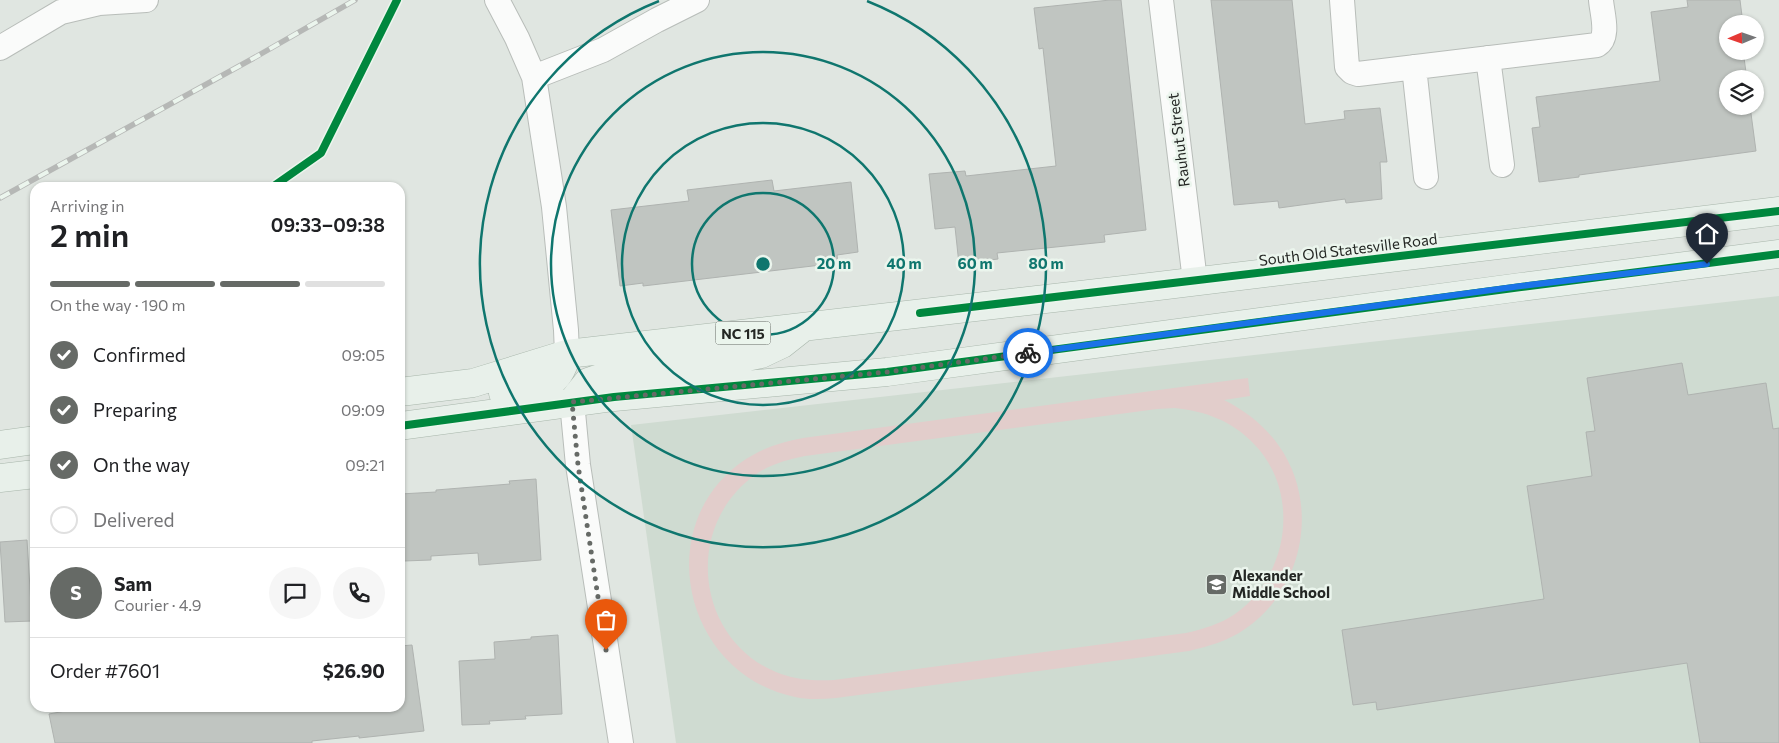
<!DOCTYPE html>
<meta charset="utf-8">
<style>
:root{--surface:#fff;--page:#f6f6f6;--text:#202124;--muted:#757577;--line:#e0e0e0;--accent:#666a66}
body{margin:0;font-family:Commissioner,sans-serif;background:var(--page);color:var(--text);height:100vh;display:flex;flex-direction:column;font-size:19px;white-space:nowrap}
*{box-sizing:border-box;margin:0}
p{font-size:16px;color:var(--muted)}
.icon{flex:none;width:28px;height:28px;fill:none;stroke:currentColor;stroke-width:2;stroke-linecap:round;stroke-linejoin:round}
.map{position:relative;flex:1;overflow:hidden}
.details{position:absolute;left:30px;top:182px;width:375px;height:530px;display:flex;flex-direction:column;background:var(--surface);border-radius:15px;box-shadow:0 1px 4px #0004}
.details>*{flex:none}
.needle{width:32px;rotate:268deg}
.fabs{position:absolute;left:1719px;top:15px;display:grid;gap:10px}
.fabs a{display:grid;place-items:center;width:45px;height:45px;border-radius:50%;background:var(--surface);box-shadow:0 1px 4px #0004;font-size:25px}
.pin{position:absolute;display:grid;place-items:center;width:42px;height:42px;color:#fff;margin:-51px -21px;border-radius:50% 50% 50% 0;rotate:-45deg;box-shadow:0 0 5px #0007}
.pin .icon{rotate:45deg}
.courier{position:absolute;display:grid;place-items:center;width:50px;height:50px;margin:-25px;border:4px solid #1a73e8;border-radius:50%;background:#fff;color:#222;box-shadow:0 1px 6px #0007}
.overview em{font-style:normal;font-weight:600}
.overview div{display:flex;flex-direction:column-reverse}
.overview{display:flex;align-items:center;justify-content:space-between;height:85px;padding:0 20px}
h1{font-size:32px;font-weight:600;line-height:38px}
.bar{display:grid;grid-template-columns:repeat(4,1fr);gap:8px 5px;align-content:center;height:60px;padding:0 20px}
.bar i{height:6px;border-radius:4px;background:var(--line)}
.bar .current{background:var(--accent)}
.bar p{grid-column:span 4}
.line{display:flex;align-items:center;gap:12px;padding:0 20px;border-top:1px solid var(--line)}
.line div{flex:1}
.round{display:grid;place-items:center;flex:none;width:52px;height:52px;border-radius:26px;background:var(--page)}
ol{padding:0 20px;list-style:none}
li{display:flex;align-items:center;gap:15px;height:55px}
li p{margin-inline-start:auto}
li .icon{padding:5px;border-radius:50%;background:var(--accent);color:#fff;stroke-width:4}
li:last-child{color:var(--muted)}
li i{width:28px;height:28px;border:2px solid var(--line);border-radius:50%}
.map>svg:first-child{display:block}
.built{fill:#cfdbd1}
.green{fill:#e2cdcb;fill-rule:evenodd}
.building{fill:#c0c5c1;stroke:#afb3b0}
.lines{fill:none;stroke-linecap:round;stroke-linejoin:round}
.street-casing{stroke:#b8bdb9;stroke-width:26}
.primary-casing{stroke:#a8b6ab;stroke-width:29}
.street{stroke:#fafbfa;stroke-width:24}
.primary{stroke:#e8f0ea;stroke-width:28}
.rail-casing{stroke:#b6b8b6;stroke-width:5.5}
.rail{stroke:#ebf5ed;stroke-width:4;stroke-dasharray:11;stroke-linecap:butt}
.cycleway-casing{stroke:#ebf5ed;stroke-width:11}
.cycleway{stroke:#00873e;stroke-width:8}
.done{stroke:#666a66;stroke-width:5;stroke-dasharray:0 9}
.route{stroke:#1a73e8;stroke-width:6}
.ring{fill:none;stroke:#0f766e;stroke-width:2.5}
.labels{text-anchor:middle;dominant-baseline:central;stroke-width:5;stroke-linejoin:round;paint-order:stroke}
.shield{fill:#ebf5ed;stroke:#606560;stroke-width:1}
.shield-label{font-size:14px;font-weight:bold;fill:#242724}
.street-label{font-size:15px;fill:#242724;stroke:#ebf5ed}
.poi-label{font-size:15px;font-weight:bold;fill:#242724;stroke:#ebf5ed;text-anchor:start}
.centre{fill:#0f766e;stroke:#ebf5ed;stroke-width:2.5}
.ring-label{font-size:15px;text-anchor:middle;font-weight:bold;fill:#0f766e;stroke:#ebf5ed;stroke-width:5;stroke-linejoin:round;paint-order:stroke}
</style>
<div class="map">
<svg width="1779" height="743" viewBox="0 0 1779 743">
<rect width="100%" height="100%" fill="#e0e6e1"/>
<path class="built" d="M 1779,296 L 1779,743 L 676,743 L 631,425 Z"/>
<path class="green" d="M 1248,378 L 1250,396 L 1224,400 C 1246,411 1265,426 1279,446 C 1320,504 1304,589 1245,629 C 1228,641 1209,646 1189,651 L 836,698 C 822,699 808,700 795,697 C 683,674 649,523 746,459 C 763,448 782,442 803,438 ZM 1175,408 C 1205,411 1232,421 1253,443 C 1301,491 1290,575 1235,614 C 1220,624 1204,629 1186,633 L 834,680 C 816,681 798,680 781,674 C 696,643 682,527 755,475 C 770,464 787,460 805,456 L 1157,409 Z"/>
<path class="building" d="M 1110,0 L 1121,0 L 1146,230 L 1104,235 L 1105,242 L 997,253 L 998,259 L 959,264 L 955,227 L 935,229 L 929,174 L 965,171 L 966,176 L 1056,166 L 1043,48 L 1039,49 L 1034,8 Z
M 1211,0 L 1292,0 L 1305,124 L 1345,119 L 1344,111 L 1380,108 L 1387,162 L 1380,162 L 1382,199 L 1346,203 L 1345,199 L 1279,208 L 1278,201 L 1234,205 Z
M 1687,0 L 1740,0 L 1743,24 L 1728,24 L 1728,51 L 1743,51 L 1747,79 L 1728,79 L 1728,106 L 1750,106 L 1756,151 L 1579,175 L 1579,177 L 1539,182 L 1532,128 L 1540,127 L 1536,97 L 1660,81 L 1651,12 L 1688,7 Z
M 772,180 L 774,191 L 851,182 L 858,252 L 837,255 L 838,263 L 643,286 L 643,283 L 620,286 L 611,210 L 689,201 L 687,190 Z
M 1682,363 L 1688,395 L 1766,383 L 1773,429 L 1779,428 L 1779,743 L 1700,743 L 1687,663 L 1377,710 L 1376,702 L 1353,705 L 1342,630 L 1544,599 L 1527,486 L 1592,476 L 1586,432 L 1595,431 L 1587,378 Z
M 536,479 L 541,560 L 479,565 L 478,553 L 431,556 L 431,560 L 404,561 L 400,494 L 436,492 L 436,490 L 510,484 L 509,481 Z
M 27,540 L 32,621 L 5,622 L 0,542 Z
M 558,635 L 562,714 L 525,716 L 526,719 L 489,721 L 490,724 L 462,725 L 459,661 L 495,659 L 494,642 L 531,639 L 531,637 Z
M 412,645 L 424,731 L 359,738 L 359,736 L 312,741 L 312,743 L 55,743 L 49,714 L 82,708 L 400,708 L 400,646 Z"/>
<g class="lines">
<defs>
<path id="street" d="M 497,0 L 517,38 L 534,77 L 554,207 L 566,330 L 567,354
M 1161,0 L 1195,281
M 1342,0 L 1347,67 L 1352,72 L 1358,74 L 1597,45 C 1610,37 1602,14 1601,0
M 0,48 L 61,12 L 99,3 L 146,0
M 1488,58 L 1502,165
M 1414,67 L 1426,177
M 534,77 L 603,50 L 657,20 L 697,0
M 572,402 L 578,465 L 621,743"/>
<path id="primary" d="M 400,392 L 473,383 L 567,354 L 1150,287 L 1779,211
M 503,393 C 537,388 557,392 567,354
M 572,402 L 588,382 L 603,377 L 626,373 L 717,363 L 761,354 L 782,344 L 801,329
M 400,426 L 614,397 L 887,372 L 1521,287 L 1779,254
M 0,445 L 35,440
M 0,478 L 35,474"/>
</defs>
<use href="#street" class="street-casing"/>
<use href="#primary" class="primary-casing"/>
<use href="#street" class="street"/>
<use href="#primary" class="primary"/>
<defs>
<path id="rail" d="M 0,198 L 252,59 L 355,0"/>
</defs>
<use href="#rail" class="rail-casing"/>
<use href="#rail" class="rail"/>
<defs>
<path id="cycleway" d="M 271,188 L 321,153 L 397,0
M 920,313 L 1779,211
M 400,426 L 614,397 L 887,372 L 1521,287 L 1779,254"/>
</defs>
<use href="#cycleway" class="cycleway-casing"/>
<use href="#cycleway" class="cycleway"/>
</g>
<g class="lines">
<path class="done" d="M 606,650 L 578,465 L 572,402 L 887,372 L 1028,353"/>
<path class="route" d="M 1028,353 L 1521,286 L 1707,264"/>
</g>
<g class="ring">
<circle cx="763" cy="264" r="71"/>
<circle cx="763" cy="264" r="141"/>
<circle cx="763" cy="264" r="212"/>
<path d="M867 1A283 283 0 1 1 659 1"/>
</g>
<defs>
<symbol id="school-square" viewBox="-11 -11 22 22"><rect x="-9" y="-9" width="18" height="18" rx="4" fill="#666a66" stroke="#ebf5ed"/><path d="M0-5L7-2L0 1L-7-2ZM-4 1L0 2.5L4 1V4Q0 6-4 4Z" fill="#fff"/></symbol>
</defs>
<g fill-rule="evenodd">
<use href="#school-square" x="1204" y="572" width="25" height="25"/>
</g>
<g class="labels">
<rect class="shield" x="715.5" y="321.5" width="55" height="23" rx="4"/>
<g class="shield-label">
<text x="743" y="333">NC 115</text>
</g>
<g class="street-label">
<text transform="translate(1178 140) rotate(-97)">Rauhut Street</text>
<text transform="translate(1348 249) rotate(-7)">South Old Statesville Road</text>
</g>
<g class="poi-label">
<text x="1232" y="575">Alexander<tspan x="1232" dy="17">Middle School</tspan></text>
</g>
</g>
<circle cx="763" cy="264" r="8" class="centre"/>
<g class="ring-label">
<text x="834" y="269">20 m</text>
<text x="904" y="269">40 m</text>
<text x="975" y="269">60 m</text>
<text x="1046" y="269">80 m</text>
</g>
</svg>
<div class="fabs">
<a><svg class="needle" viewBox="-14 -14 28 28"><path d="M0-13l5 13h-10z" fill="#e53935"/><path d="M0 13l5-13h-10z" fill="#757577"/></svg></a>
<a><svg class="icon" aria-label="layers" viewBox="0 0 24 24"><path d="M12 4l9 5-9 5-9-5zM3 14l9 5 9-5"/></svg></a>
</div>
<div class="pin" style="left:606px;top:650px;background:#ea580c"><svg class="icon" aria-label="bag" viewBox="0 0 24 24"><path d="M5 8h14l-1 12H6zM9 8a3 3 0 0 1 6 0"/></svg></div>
<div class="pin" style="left:1707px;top:264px;background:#1f2937"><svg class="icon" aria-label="home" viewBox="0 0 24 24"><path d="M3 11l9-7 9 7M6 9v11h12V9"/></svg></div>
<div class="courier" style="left:1028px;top:353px"><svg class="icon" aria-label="bike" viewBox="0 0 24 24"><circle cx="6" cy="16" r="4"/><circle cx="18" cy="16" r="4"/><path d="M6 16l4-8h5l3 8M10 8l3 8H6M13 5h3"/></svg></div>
<section class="details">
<div class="overview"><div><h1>2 min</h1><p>Arriving in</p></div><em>09:33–09:38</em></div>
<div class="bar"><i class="current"></i><i class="current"></i><i class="current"></i><i></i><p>On the way · 190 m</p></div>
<ol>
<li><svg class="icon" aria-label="check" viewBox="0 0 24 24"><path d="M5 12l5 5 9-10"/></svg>Confirmed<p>09:05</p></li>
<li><svg class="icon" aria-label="check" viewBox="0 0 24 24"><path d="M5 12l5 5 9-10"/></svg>Preparing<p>09:09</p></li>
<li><svg class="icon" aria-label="check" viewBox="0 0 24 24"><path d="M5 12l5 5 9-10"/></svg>On the way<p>09:21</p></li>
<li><i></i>Delivered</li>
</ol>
<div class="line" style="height:90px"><b class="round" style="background:var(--accent);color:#fff">S</b><div><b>Sam</b><p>Courier · 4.9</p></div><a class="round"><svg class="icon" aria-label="chat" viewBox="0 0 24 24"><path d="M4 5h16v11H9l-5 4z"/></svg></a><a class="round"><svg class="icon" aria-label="phone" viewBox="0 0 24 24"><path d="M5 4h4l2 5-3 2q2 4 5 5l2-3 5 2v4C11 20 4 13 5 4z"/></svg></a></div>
<div class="line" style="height:65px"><div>Order #7601</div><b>$26.90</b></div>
</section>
</div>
